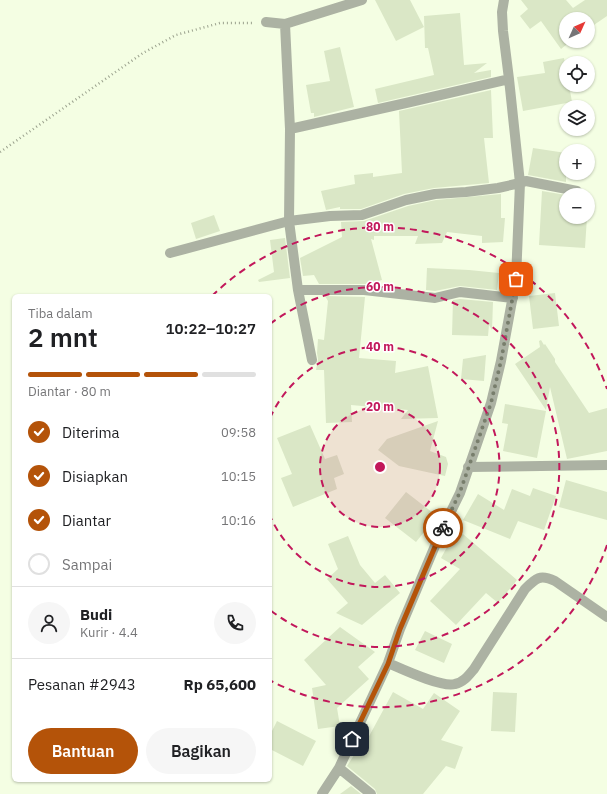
<!DOCTYPE html>
<html lang="id">
<meta charset="utf-8">
<style>
:root{--surface:#fff;--page:#f6f6f6;--text:#202124;--muted:#757577;--line:#e0e0e0;--accent:#b45309}
body{margin:0;font-family:"IBM Plex Sans",sans-serif;background:var(--page);color:var(--text);height:100vh;display:flex;flex-direction:column;font-size:15px;white-space:nowrap}
*{box-sizing:border-box;margin:0}
p{font-size:13px;color:var(--muted)}
.icon{flex:none;width:22px;height:22px;fill:none;stroke:currentColor;stroke-width:2;stroke-linecap:round;stroke-linejoin:round}
.map{position:relative;flex:1;overflow:hidden}
.sheet{position:absolute;left:12px;top:294px;width:260px;height:488px;display:flex;flex-direction:column;background:var(--surface);border-radius:6px;box-shadow:0 1px 3px #0004}
.sheet>*{flex:none}
.needle{width:26px;rotate:45deg}
.fabs{position:absolute;left:559px;top:12px;display:grid;gap:8px}
.fabs a{display:grid;place-items:center;width:36px;height:36px;border-radius:50%;background:var(--surface);box-shadow:0 1px 3px #0004;font-size:20px}
.pin{position:absolute;display:grid;place-items:center;width:34px;height:34px;color:#fff;margin:-17px;border-radius:8px;box-shadow:0 2px 6px #0006}
.courier{position:absolute;display:grid;place-items:center;width:40px;height:40px;margin:-20px;border:3px solid #b45309;border-radius:50%;background:#fff;color:#222;box-shadow:0 1px 5px #0007}
.head em{font-style:normal;font-weight:600}
.head div{display:flex;flex-direction:column-reverse}
.head{display:flex;align-items:center;justify-content:space-between;height:68px;padding:0 16px}
h1{font-size:26px;font-weight:600;line-height:30px}
.bar{display:grid;grid-template-columns:repeat(4,1fr);gap:6px 4px;align-content:center;height:48px;padding:0 16px}
.bar i{height:5px;border-radius:3px;background:var(--line)}
.bar .selected{background:var(--accent)}
.bar p{grid-column:span 4}
.line{display:flex;align-items:center;gap:10px;padding:0 16px;border-top:1px solid var(--line)}
.line div{flex:1}
.round{display:grid;place-items:center;flex:none;width:42px;height:42px;border-radius:21px;background:var(--page)}
ol{padding:0 16px;list-style:none}
li{display:flex;align-items:center;gap:12px;height:44px}
li p{margin-inline-start:auto}
li .icon{padding:4px;border-radius:50%;background:var(--accent);color:#fff;stroke-width:4}
li:last-child{color:var(--muted)}
li i{width:22px;height:22px;border:2px solid var(--line);border-radius:50%}
.action{display:flex;gap:8px;margin-top:auto;padding:8px 16px}
.action a{flex:1;height:46px;border-radius:24px;background:var(--accent);color:#fff;font-size:16px;font-weight:600;line-height:46px;text-align:center}
.action a+a{background:var(--page);color:var(--text)}
.map>svg:first-child{display:block}
.building{fill:#dae7c6}
.lines{fill:none;stroke-linecap:round;stroke-linejoin:round}
.path{stroke:#9ba28e;stroke-width:2.5;stroke-dasharray:1 3;stroke-linecap:butt}
.minor{stroke:#acb2a3;stroke-width:10}
.done{stroke:#787e6c;stroke-width:4;stroke-dasharray:0 7.2}
.route{stroke:#b45309;stroke-width:5}
.ring{fill:none;stroke:#c2185b;stroke-width:2;stroke-dasharray:7 5}
.centre{fill:#c2185b;stroke:#fff;stroke-width:2}
.ring-label{font-size:12px;text-anchor:middle;font-weight:bold;fill:#c2185b;stroke:#fff;stroke-width:3;stroke-linejoin:round;paint-order:stroke}
</style>
<div class="map">
<svg width="607" height="794" viewBox="0 0 607 794">
<rect width="100%" height="100%" fill="#f4fee3"/>
<path class="building" d="M 375,0 L 410,0 L 424,27 L 396,41 Z
M 521,0 L 566,0 L 573,8 L 585,0 L 607,0 L 607,16 L 588,29 L 588,19 L 566,19 L 566,41 L 571,41 L 561,49 L 541,21 L 530,29 L 520,16 L 528,9 Z
M 460,13 L 464,65 L 487,63 L 474,73 L 491,70 L 491,77 L 378,103 L 375,89 L 434,75 L 428,48 L 425,48 L 424,16 Z
M 340,47 L 354,107 L 314,117 L 314,113 L 311,113 L 306,85 L 330,81 L 324,51 Z
M 564,58 L 566,69 L 566,85 L 569,85 L 572,102 L 523,111 L 517,77 L 545,73 L 543,62 Z
M 491,90 L 493,138 L 484,138 L 489,183 L 434,188 L 404,194 L 361,209 L 340,209 L 340,207 L 326,210 L 321,191 L 355,184 L 354,175 L 373,173 L 373,177 L 402,173 L 399,111 Z
M 533,148 L 566,153 L 566,182 L 528,175 Z
M 542,191 L 566,195 L 566,217 L 587,217 L 585,248 L 539,245 Z
M 501,194 L 501,218 L 505,218 L 503,242 L 482,243 L 482,236 L 447,232 L 442,243 L 415,244 L 418,236 L 374,236 L 374,240 L 371,239 L 382,280 L 368,284 L 319,284 L 314,275 L 303,276 L 300,258 L 342,237 L 341,222 L 364,221 L 408,206 L 436,200 Z
M 214,215 L 220,231 L 196,239 L 191,223 Z
M 285,238 L 290,278 L 259,282 L 258,280 L 274,272 L 270,240 Z
M 427,268 L 469,270 L 499,273 L 497,290 L 460,286 L 435,291 L 426,290 Z
M 555,293 L 559,326 L 533,329 L 529,296 Z
M 325,296 L 365,297 L 359,358 L 396,361 L 395,373 L 428,366 L 438,418 L 401,419 L 408,410 L 351,405 L 352,422 L 326,423 L 324,370 L 316,370 L 318,359 L 317,353 L 318,339 L 324,340 L 328,301 Z
M 460,299 L 493,302 L 492,330 L 489,325 L 488,336 L 452,335 L 453,300 Z
M 541,340 L 544,345 L 545,344 L 555,359 L 555,362 L 589,413 L 607,408 L 607,451 L 567,459 L 550,387 L 546,410 L 515,364 L 540,347 L 539,341 Z
M 486,355 L 484,381 L 461,379 L 463,359 Z
M 505,404 L 546,411 L 537,458 L 503,451 L 508,424 L 502,423 Z
M 438,421 L 430,451 L 446,457 L 448,464 L 445,476 L 399,466 L 378,450 L 387,439 Z
M 310,425 L 325,459 L 337,455 L 344,474 L 334,478 L 337,489 L 293,507 L 281,478 L 292,474 L 277,438 Z
M 566,480 L 607,492 L 607,520 L 559,507 Z
M 533,488 L 556,496 L 544,530 L 518,521 L 510,539 L 463,520 L 478,494 L 504,510 L 512,489 L 530,496 Z
M 406,492 L 437,516 L 416,542 L 385,518 Z
M 457,529 L 517,580 L 498,603 L 486,593 L 456,625 L 430,601 L 460,569 L 441,558 Z
M 348,536 L 360,565 L 375,583 L 385,575 L 400,593 L 362,625 L 336,613 L 348,603 L 327,579 L 338,569 L 328,544 Z
M 340,627 L 375,652 L 358,667 L 369,679 L 337,708 L 340,726 L 318,729 L 312,688 L 326,685 L 304,660 Z
M 425,631 L 452,644 L 444,663 L 415,650 Z
M 393,692 L 423,709 L 434,693 L 460,711 L 441,740 L 463,747 L 455,769 L 446,766 L 423,794 L 377,794 L 375,789 L 347,766 L 365,738 L 367,740 Z
M 493,692 L 517,693 L 515,732 L 491,731 Z
M 277,721 L 316,741 L 303,766 L 270,749 L 270,735 Z
M 351,786 L 361,794 L 340,794 Z"/>
<g class="lines">
<path class="path" d="M 0,152 L 143,53 L 176,35 L 220,23 L 252,23"/>
<path class="minor" d="M 266,22 L 285,24 L 362,0
M 285,24 L 290,129 L 289,221 L 298,290 L 312,360
M 290,129 L 406,103 L 509,79
M 170,253 L 289,221 L 330,216 L 362,215 L 406,200 L 435,194 L 466,192 L 498,188 L 520,183 L 526,181 L 577,191
M 298,290 L 364,290 L 435,298 L 460,292 L 513,298
M 468,467 L 607,465
M 388,663 C 402,669 442,688 455,684 C 464,682 469,675 474,669 L 525,589 C 536,578 540,574 555,581 L 607,617
M 339,768 L 371,794
M 322,794 L 339,768 L 388,663 L 400,629 L 440,534 L 460,493 L 491,403 L 501,361 L 516,279 L 520,183 L 509,79 L 503,31 L 502,12 L 504,0"/>
</g>
<g class="lines">
<path class="done" d="M 443,528 L 460,492 L 491,403 L 501,361 L 516,279"/>
<path class="route" d="M 352,739 L 388,664 L 400,629 L 443,528"/>
</g>
<circle cx="380" cy="467" r="60" fill="#c2185b" fill-opacity=".12"/>
<g class="ring">
<circle cx="380" cy="467" r="60"/>
<path d="M270 418A120 120 0 1 1 270 516"/>
<path d="M270 324A180 180 0 1 1 270 610"/>
<path d="M607 545A240 240 0 0 1 271 681M212 296A240 240 0 0 1 607 389"/>
</g>
<circle cx="380" cy="467" r="6" class="centre"/>
<g class="ring-label">
<text x="380" y="231">80 m</text>
<text x="380" y="291">60 m</text>
<text x="380" y="351">40 m</text>
<text x="380" y="411">20 m</text>
</g>
</svg>
<div class="fabs">
<a><svg class="needle" viewBox="-14 -14 28 28"><path d="M0-13l5 13h-10z" fill="#e53935"/><path d="M0 13l5-13h-10z" fill="#757577"/></svg></a>
<a><svg class="icon" aria-label="locate" viewBox="0 0 24 24"><circle cx="12" cy="12" r="6"/><path d="M12 2v4M12 18v4M2 12h4M18 12h4"/></svg></a>
<a><svg class="icon" aria-label="layers" viewBox="0 0 24 24"><path d="M12 4l9 5-9 5-9-5zM3 14l9 5 9-5"/></svg></a>
<a>+</a>
<a>−</a>
</div>
<div class="pin" style="left:516px;top:279px;background:#ea580c"><svg class="icon" aria-label="bag" viewBox="0 0 24 24"><path d="M5 8h14l-1 12H6zM9 8a3 3 0 0 1 6 0"/></svg></div>
<div class="pin" style="left:352px;top:739px;background:#1f2937"><svg class="icon" aria-label="home" viewBox="0 0 24 24"><path d="M3 11l9-7 9 7M6 9v11h12V9"/></svg></div>
<div class="courier" style="left:443px;top:528px"><svg class="icon" aria-label="bike" viewBox="0 0 24 24"><circle cx="6" cy="16" r="4"/><circle cx="18" cy="16" r="4"/><path d="M6 16l4-8h5l3 8M10 8l3 8H6M13 5h3"/></svg></div>
<section class="sheet">
<div class="head"><div><h1>2 mnt</h1><p>Tiba dalam</p></div><em>10:22–10:27</em></div>
<div class="bar"><i class="selected"></i><i class="selected"></i><i class="selected"></i><i></i><p>Diantar · 80 m</p></div>
<ol>
<li><svg class="icon" aria-label="check" viewBox="0 0 24 24"><path d="M5 12l5 5 9-10"/></svg>Diterima<p>09:58</p></li>
<li><svg class="icon" aria-label="check" viewBox="0 0 24 24"><path d="M5 12l5 5 9-10"/></svg>Disiapkan<p>10:15</p></li>
<li><svg class="icon" aria-label="check" viewBox="0 0 24 24"><path d="M5 12l5 5 9-10"/></svg>Diantar<p>10:16</p></li>
<li><i></i>Sampai</li>
</ol>
<div class="line" style="height:72px"><a class="round"><svg class="icon" aria-label="person" viewBox="0 0 24 24"><circle cx="12" cy="8" r="4"/><path d="M4 21q1-7 8-7t8 7"/></svg></a><div><b>Budi</b><p>Kurir · 4.4</p></div><a class="round"><svg class="icon" aria-label="phone" viewBox="0 0 24 24"><path d="M5 4h4l2 5-3 2q2 4 5 5l2-3 5 2v4C11 20 4 13 5 4z"/></svg></a></div>
<div class="line" style="height:52px"><div>Pesanan #2943</div><b>Rp 65,600</b></div>
<div class="action"><a>Bantuan</a><a>Bagikan</a></div>
</section>
</div>
